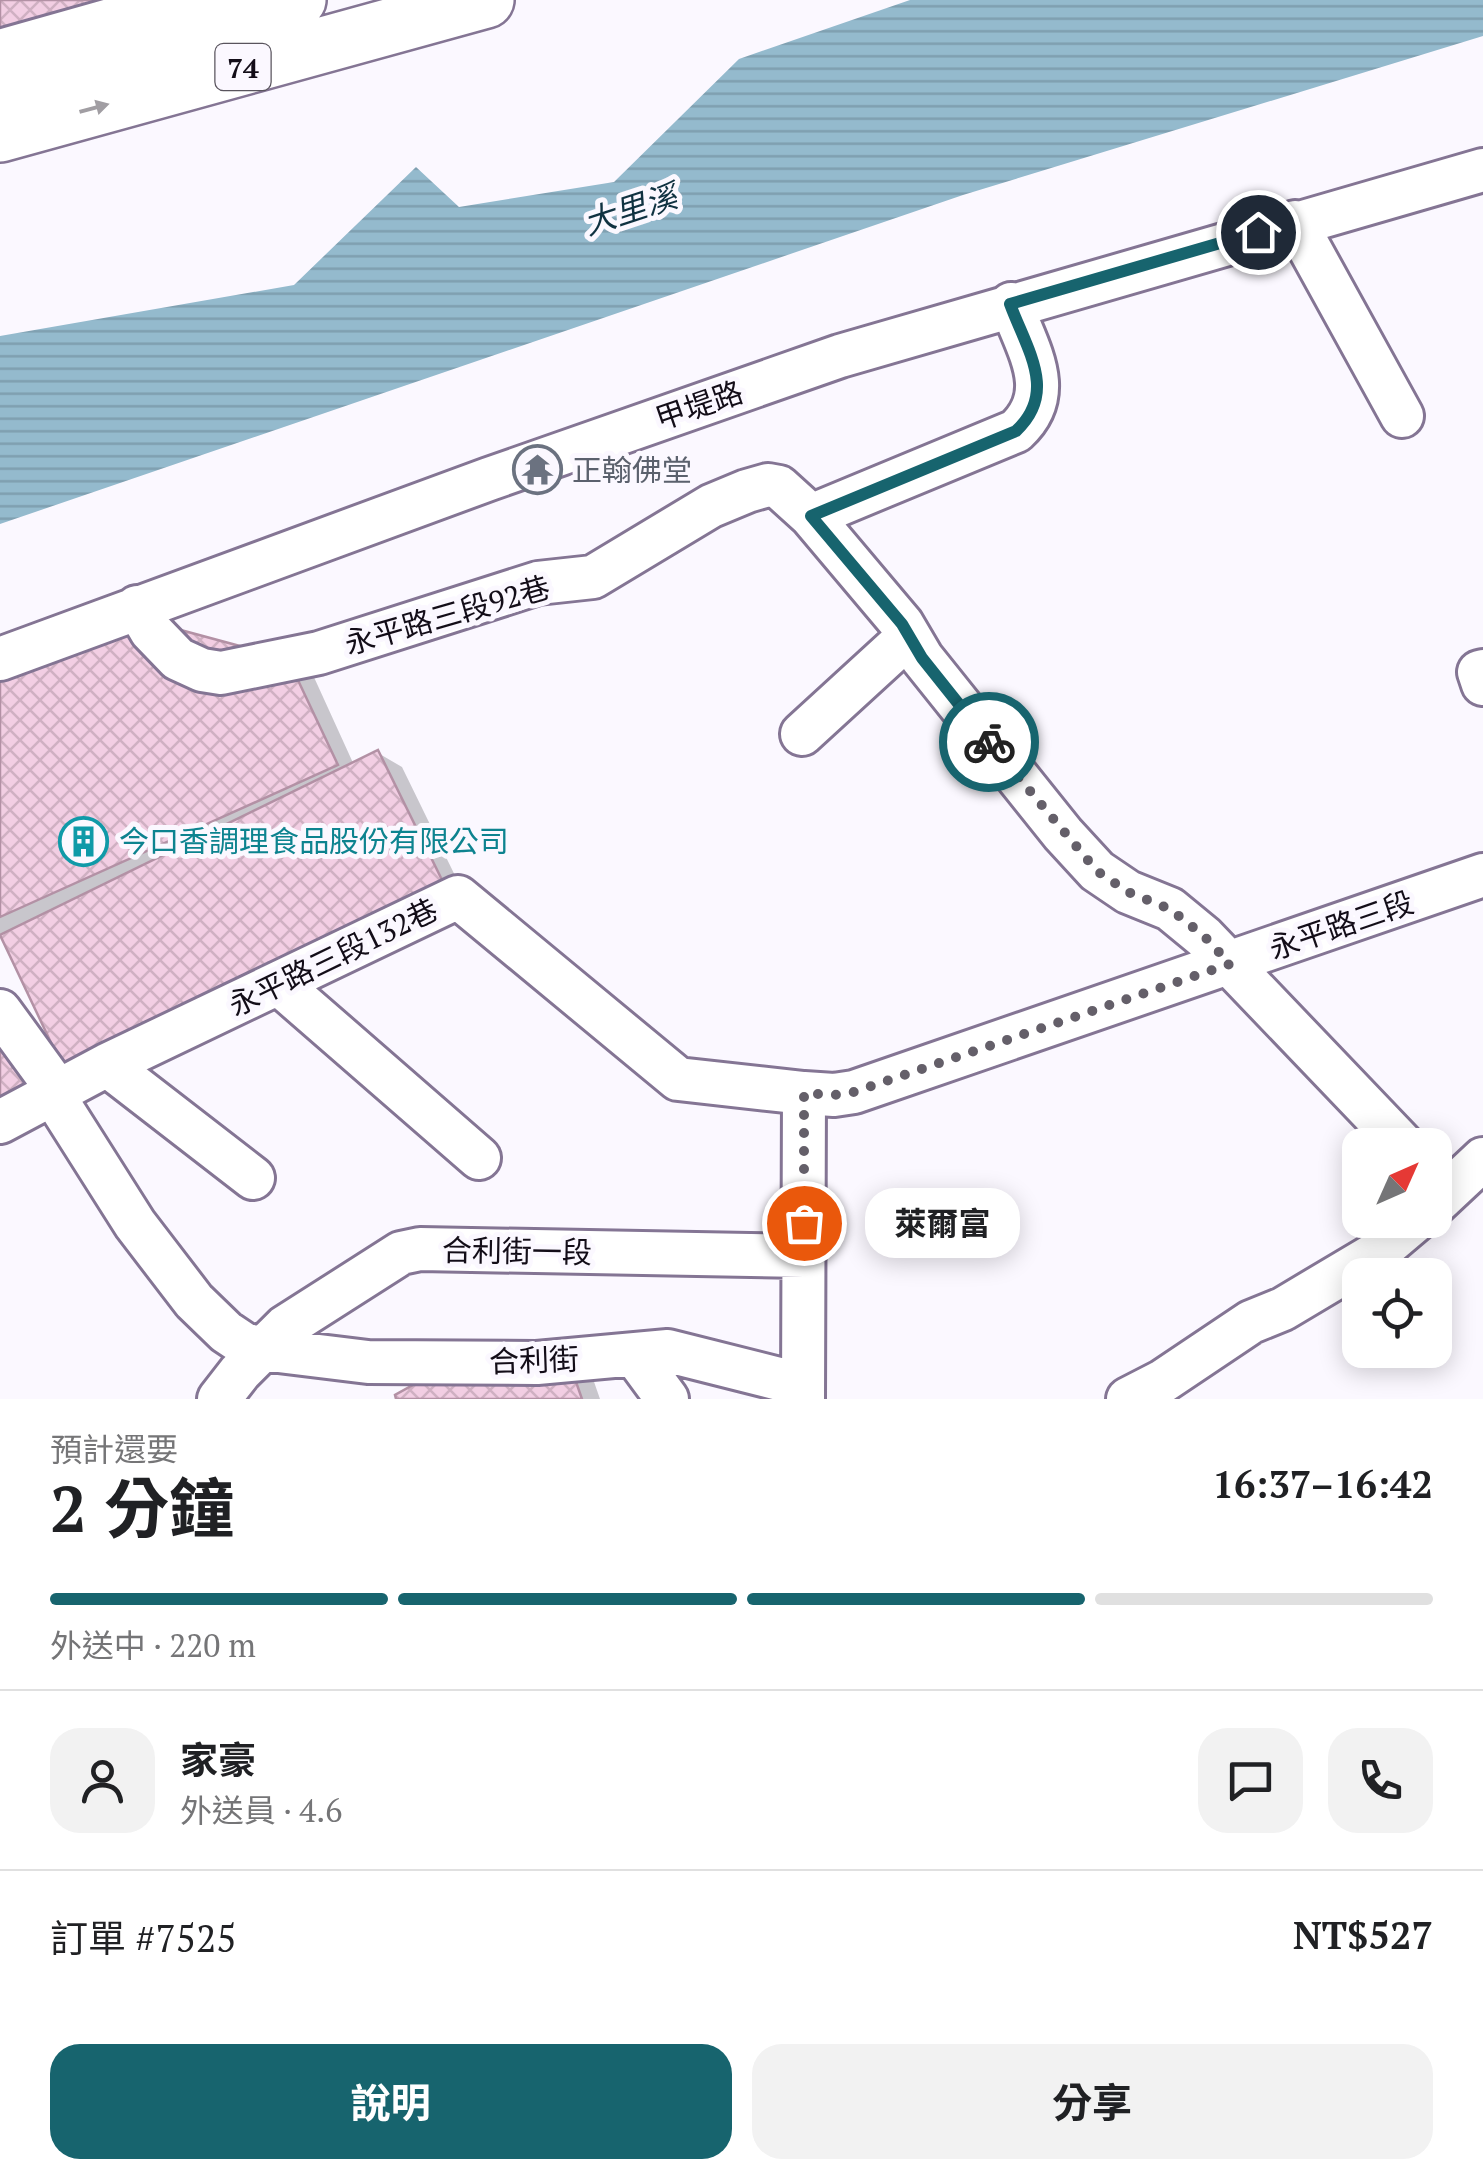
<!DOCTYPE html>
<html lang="zh-TW">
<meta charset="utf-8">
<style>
:root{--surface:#fff;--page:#f2f2f2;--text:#202124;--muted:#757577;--line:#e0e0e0;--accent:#17646e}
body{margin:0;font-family:"PT Serif","Noto Sans TC",serif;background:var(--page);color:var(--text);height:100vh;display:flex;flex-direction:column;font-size:38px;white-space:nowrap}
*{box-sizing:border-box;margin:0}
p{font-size:32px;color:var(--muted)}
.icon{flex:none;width:55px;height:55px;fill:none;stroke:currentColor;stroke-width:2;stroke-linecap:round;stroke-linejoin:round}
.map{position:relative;height:1399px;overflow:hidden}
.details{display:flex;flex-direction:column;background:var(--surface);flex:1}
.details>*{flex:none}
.needle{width:65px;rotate:45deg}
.controls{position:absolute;left:1342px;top:1128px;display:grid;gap:20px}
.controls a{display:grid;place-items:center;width:110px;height:110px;border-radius:20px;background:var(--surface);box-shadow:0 5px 25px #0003;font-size:50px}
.pin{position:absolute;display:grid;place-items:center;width:85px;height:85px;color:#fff;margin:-42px;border:5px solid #fff;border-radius:50%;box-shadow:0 2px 10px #0007}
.courier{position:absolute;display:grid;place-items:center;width:100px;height:100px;margin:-50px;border:8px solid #17646e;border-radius:50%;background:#fff;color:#222;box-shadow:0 2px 12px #0007}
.bubble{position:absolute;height:70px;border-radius:30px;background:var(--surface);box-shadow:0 5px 25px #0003;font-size:32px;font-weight:700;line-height:70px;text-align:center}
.overview em{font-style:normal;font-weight:700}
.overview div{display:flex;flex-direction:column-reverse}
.overview{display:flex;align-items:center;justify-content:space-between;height:170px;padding:0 50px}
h1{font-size:65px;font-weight:700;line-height:75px}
.bar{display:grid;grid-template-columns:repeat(4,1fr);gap:15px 10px;align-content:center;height:120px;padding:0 50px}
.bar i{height:12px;border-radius:8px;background:var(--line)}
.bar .current{background:var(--accent)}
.bar p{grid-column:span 4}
.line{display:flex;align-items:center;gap:25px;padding:0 50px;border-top:2px solid var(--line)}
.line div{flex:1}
.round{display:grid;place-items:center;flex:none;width:105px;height:105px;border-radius:30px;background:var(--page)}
.cta{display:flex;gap:20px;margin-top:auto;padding:20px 50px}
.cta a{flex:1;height:115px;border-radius:30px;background:var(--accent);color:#fff;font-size:40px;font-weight:700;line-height:115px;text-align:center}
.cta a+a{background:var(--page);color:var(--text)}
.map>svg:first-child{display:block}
.water{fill:url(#water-rules)}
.shadow{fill:#0003}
.building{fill:url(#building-cross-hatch);stroke:#b391a5;stroke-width:2.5}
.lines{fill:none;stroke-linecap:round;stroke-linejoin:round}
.minor-casing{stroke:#847594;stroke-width:48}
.highway-casing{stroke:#847594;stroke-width:60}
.minor{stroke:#fff;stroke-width:42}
.highway{stroke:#fff;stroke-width:55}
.oneway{fill:#a19ea3}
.done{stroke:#645f69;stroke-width:10;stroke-dasharray:0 18}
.route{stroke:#17646e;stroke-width:12}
.labels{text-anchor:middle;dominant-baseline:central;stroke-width:10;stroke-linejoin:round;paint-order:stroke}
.shield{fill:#fbf8ff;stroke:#59545d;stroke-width:2.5}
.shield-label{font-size:28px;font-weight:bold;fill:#130d18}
.street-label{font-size:30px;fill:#130d18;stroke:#fbf8ff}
.worship-label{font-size:30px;fill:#5b616d;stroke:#fbf8ff;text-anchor:start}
.culture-label{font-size:30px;fill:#0d838f;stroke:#fbf8ff;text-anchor:start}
.water-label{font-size:32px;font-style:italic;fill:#103241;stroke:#fbf8ff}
</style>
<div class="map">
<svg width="1483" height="1399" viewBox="0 0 1483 1399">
<defs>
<pattern id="water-rules" width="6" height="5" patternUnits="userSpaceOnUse" patternTransform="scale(2.5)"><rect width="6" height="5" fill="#94bacd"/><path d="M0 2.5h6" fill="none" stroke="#7f9faf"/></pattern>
<pattern id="building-cross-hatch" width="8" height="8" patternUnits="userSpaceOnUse" patternTransform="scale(2.5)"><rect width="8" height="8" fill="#f2cee3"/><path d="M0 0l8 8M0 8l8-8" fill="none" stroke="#cfb0c2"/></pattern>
</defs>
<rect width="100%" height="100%" fill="#fbf8ff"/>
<path class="water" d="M 910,0 L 1483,0 L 1483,36 L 963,195 L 0,524 L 0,336 L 294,285 L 416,167 L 459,207 L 614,182 L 739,59 Z"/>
<path class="shadow" d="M 313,675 L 354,765 L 378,753 L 402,767 L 465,896 L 0,936 L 0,677 Z
M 592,1376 L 600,1399 L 399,1399 Z"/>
<path class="building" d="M 0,0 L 107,0 L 0,30 Z
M 140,619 L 288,659 L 338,765 L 0,917 L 0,674 Z
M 378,750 L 443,882 L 63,1068 L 0,935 Z
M 0,1012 L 43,1076 L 0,1098 Z
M 460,1359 L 568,1359 L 582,1399 L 396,1399 L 395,1395 Z"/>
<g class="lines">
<defs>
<path id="minor" d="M 0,51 L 181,0
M 1295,222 L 1402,416
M 811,516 L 1016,431 C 1058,392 1027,349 1011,304
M 137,607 L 151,631 L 178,659 L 202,670 L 221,673 L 319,653 L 538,583 L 593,577 L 711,506 L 747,491 L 768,485 L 779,487 L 811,516 L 902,624 L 922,658 L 1063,834 L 1097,871 L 1128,892 L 1170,909 L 1204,937 L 1403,1145
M 0,659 L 489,479 L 840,356 L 1483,170
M 1483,671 L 1479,672 L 1483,684
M 802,734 L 909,636
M 278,983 L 479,1158
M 0,1011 L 48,1077 L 64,1112 L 135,1224 L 194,1301 L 226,1332 L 244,1344 L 262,1349 L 368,1362 L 537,1363 L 668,1351 L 803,1385
M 107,1065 L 253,1178
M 0,1122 L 107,1065 L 458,897 L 678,1079 L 804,1093
M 1435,1204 L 1483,1159
M 634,1354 L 667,1399
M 219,1399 L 240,1372 L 285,1327 L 401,1253 L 420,1249 L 804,1256
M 803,1399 L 804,1093 L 834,1095 L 854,1092 L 1483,875
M 1128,1399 L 1163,1381 L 1251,1322 L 1283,1309 L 1377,1253 L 1416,1220"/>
<path id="highway" d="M 0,82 L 298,0
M 0,134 L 486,0"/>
</defs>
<use href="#minor" class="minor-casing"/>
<use href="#highway" class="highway-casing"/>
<use href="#minor" class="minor"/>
<use href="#highway" class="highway"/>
</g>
<defs><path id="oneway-solid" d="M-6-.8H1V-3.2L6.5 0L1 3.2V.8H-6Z" transform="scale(2.5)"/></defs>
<use class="oneway" href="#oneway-solid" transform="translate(94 108) rotate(-15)"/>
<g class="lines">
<path class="done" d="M 804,1223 L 804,1093 L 834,1095 L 854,1092 L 1230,964 L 1204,936 L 1170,909 L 1128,892 L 1097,871 L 989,742"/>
<path class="route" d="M 989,742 L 922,658 L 902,624 L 811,516 L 1016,431 C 1058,392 1027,350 1010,304 L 1258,232"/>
</g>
<defs>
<symbol id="temple-ring" viewBox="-11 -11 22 22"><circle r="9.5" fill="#fbf8ff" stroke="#6b7280" stroke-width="1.5"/><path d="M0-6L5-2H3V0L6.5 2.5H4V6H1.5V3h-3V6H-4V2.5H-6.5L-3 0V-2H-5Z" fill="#6b7280"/></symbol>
<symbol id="building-ring" viewBox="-11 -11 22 22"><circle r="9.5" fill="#fbf8ff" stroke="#0f9aa8" stroke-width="1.5"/><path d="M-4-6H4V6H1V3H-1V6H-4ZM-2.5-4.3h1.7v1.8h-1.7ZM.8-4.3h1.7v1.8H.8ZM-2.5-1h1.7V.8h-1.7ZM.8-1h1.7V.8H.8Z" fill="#0f9aa8"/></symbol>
</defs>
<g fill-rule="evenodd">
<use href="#temple-ring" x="510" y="442" width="55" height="55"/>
<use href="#building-ring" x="56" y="814" width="55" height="55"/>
</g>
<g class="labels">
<rect class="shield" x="215.5" y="44" width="55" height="46" rx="8"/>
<g class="shield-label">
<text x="243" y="67">74</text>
</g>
<g class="street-label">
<text transform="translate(699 405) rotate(-19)">甲堤路</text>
<text transform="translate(447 615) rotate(-16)">永平路三段92巷</text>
<text transform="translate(1341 925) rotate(-19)">永平路三段</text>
<text transform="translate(333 957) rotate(-26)">永平路三段132巷</text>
<text transform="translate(517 1251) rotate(1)">合利街一段</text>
<text transform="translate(534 1360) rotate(-2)">合利街</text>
</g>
<g class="worship-label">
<text x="572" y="470">正翰佛堂</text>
</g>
<g class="culture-label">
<text x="119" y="841">今口香調理食品股份有限公司</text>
</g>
<g class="water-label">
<text transform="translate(630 209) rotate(-18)">大里溪</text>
</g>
</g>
</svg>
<div class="controls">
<a><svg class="needle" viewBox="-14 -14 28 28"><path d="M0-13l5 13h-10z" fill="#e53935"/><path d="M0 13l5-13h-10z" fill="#757577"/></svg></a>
<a><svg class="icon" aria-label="locate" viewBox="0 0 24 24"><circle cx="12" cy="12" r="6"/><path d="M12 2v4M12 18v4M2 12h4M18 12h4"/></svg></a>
</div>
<div class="pin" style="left:804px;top:1223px;background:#ea580c"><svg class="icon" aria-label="bag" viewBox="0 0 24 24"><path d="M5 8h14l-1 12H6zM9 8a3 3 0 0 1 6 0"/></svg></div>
<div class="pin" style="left:1258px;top:232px;background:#1f2937"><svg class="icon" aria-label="home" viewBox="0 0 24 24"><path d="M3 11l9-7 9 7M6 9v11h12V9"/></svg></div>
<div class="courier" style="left:989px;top:742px"><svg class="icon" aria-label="bike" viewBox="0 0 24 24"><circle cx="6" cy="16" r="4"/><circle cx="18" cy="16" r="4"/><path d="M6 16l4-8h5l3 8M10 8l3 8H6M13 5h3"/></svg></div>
<div class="bubble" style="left:865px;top:1188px;width:155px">萊爾富</div>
</div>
<section class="details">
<div class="overview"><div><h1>2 分鐘</h1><p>預計還要</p></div><em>16:37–16:42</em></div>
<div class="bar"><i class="current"></i><i class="current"></i><i class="current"></i><i></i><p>外送中 · 220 m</p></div>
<div class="line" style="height:180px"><a class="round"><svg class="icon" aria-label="person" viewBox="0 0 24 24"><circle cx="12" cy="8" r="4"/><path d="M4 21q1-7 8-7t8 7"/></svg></a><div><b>家豪</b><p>外送員 · 4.6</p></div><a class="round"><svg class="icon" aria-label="chat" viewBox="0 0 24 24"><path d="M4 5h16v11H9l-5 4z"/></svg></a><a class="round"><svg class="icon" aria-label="phone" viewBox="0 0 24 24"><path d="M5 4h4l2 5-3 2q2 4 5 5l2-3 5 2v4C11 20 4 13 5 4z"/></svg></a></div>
<div class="line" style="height:130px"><div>訂單 #7525</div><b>NT$527</b></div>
<div class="cta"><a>說明</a><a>分享</a></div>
</section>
